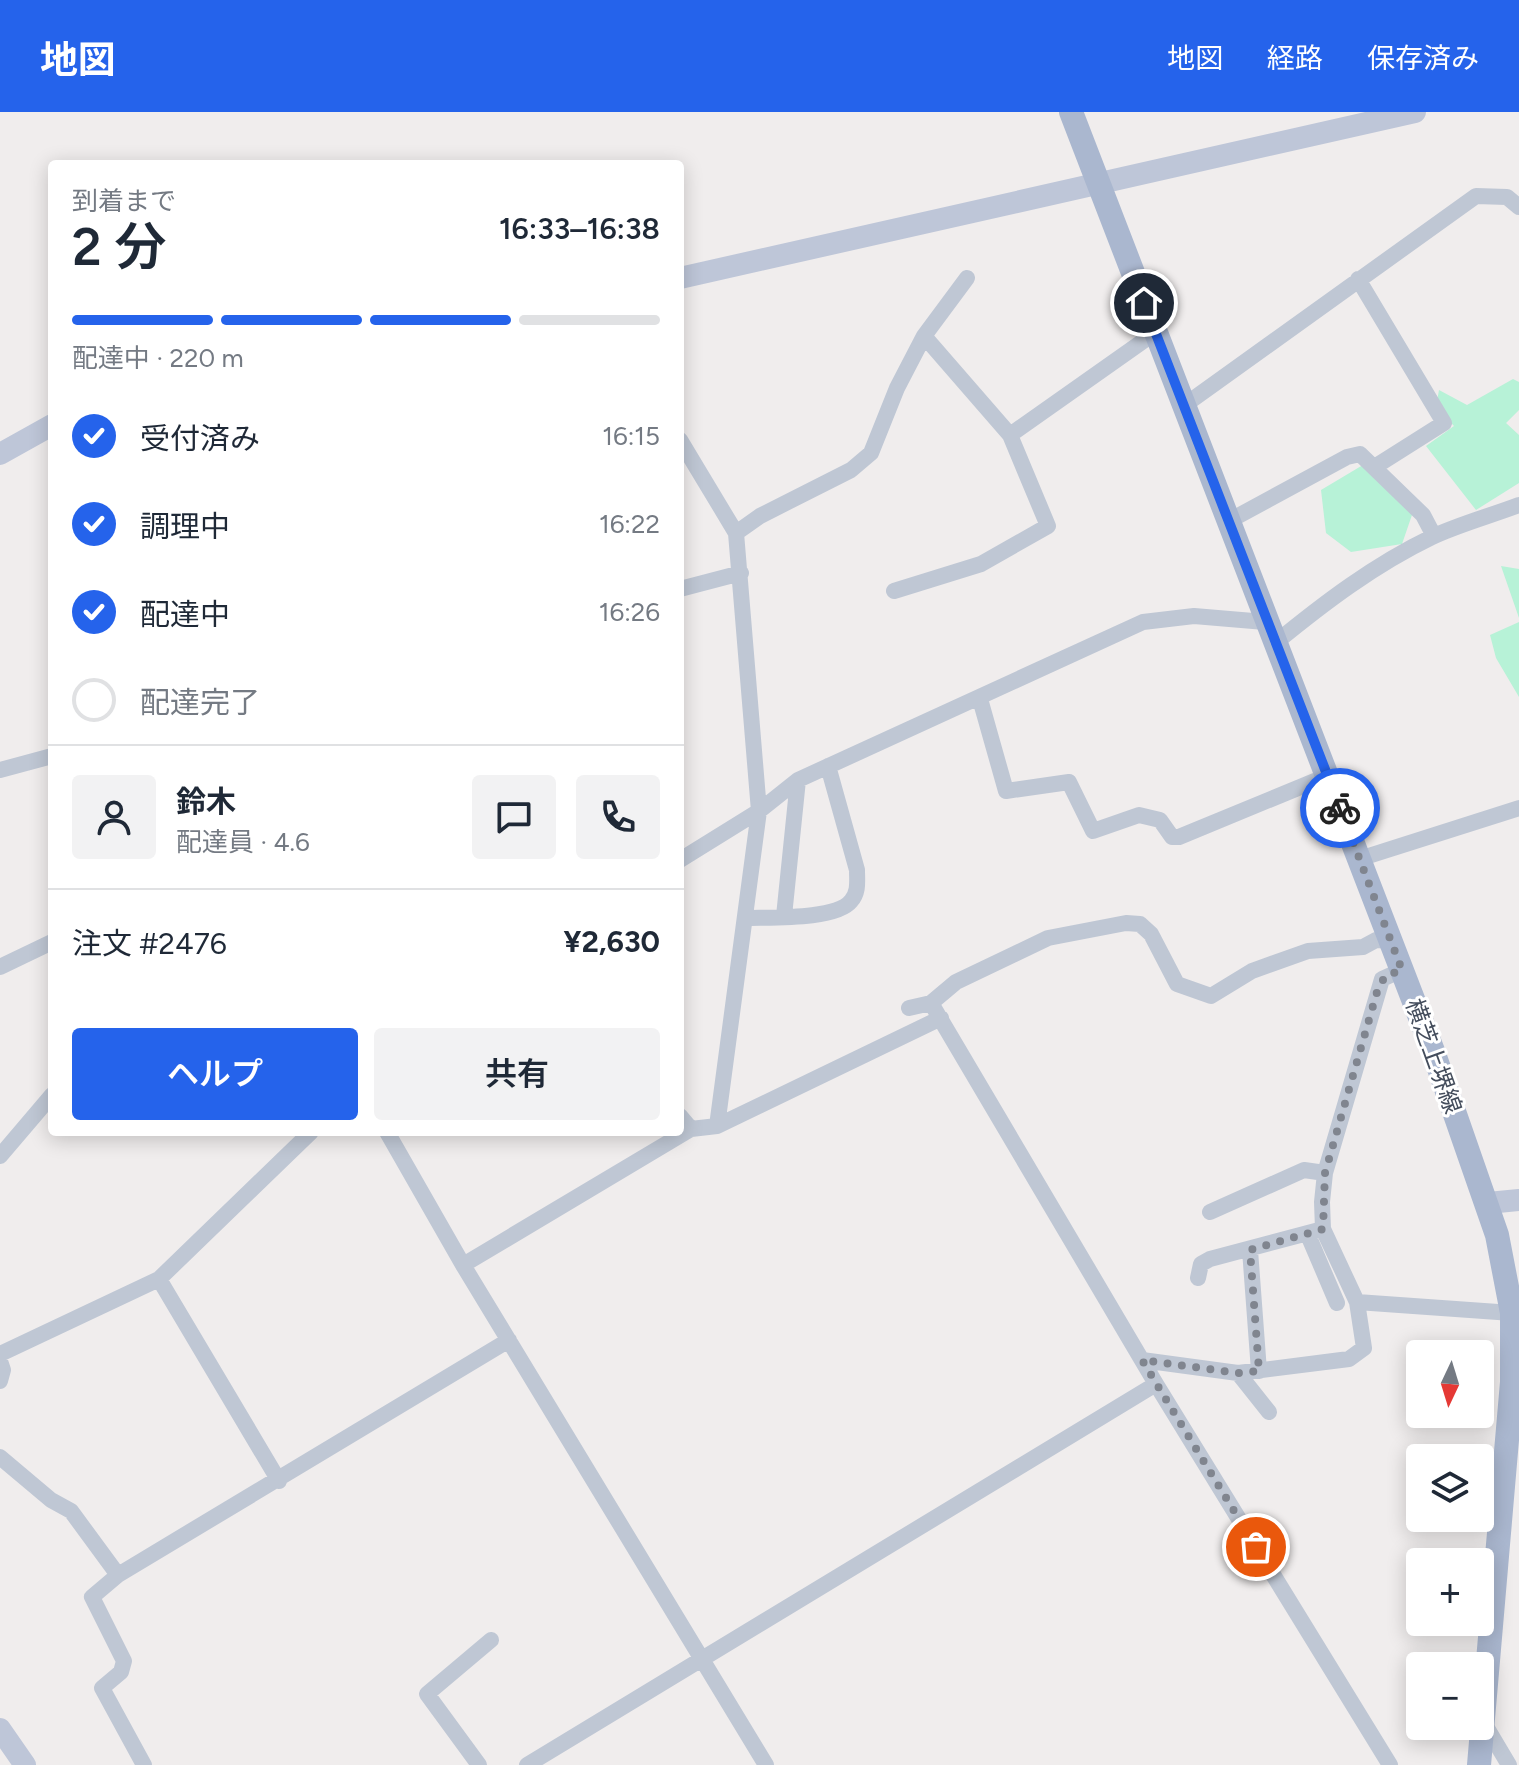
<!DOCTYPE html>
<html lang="ja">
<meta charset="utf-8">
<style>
:root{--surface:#fff;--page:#f2f2f3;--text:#1f2937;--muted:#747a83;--line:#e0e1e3;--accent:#2563eb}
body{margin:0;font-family:Figtree,"Noto Sans JP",sans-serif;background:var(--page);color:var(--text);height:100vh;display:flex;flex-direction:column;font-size:30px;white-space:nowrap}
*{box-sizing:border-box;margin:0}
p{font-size:26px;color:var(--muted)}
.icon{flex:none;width:44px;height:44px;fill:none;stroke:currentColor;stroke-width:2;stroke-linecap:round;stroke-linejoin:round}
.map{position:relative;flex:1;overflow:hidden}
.sheet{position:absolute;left:48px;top:48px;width:636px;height:976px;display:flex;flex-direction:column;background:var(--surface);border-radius:8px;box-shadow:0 4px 20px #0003}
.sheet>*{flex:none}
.needle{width:52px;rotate:184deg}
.controls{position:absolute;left:1406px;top:1228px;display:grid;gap:16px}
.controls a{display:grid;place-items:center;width:88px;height:88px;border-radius:8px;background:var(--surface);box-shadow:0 4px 20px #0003;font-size:40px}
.pin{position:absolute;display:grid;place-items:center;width:68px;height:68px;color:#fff;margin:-34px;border:4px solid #fff;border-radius:50%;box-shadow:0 2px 8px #0007}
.courier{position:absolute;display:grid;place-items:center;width:80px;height:80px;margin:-40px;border:6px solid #2563eb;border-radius:50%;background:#fff;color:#222;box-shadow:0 2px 10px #0007}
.head em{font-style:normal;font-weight:600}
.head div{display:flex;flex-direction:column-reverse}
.head{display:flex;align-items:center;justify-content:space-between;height:136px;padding:0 24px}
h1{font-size:52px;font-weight:600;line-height:60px}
.bar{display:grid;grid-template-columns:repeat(4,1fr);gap:12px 8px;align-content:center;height:96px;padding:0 24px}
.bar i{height:10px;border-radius:6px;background:var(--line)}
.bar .selected{background:var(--accent)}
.bar p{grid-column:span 4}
.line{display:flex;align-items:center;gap:20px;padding:0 24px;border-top:2px solid var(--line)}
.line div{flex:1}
.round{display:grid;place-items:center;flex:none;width:84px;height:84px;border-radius:8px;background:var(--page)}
ol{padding:0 24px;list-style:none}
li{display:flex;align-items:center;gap:24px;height:88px}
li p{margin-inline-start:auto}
li .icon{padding:8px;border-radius:50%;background:var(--accent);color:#fff;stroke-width:4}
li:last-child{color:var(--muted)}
li i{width:44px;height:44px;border:4px solid var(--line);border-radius:50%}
.primary-button{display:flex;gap:16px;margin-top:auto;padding:16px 24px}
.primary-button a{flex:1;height:92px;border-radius:8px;background:var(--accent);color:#fff;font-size:32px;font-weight:600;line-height:92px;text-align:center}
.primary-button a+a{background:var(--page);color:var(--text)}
header{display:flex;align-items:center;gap:48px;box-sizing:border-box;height:112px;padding:0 40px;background:var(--accent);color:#fff}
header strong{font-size:38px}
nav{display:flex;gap:44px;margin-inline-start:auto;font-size:28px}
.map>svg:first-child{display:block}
.green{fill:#b7f2d7}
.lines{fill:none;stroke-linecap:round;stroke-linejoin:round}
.street{stroke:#bfc7d4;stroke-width:16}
.secondary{stroke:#bec6d8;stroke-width:22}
.primary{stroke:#aab7cf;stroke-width:24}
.done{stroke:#80858f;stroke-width:8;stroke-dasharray:0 14.4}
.route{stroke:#2563eb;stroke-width:10}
.labels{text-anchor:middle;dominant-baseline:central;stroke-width:6;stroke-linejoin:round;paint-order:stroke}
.street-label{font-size:24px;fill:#444d5c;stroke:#fff}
</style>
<header>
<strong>地図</strong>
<nav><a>地図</a><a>経路</a><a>保存済み</a></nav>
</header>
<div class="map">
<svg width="1519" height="1653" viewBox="0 0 1519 1653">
<rect width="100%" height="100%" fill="#f0eded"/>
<path class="green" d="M 1513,267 L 1519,270 L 1519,298 L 1506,311 L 1519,323 L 1519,371 L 1476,398 L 1426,334 L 1454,314 L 1436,295 L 1439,278 L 1467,293 Z
M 1378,344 L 1413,400 L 1402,432 L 1351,440 L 1326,421 L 1321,378 Z
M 1501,454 L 1519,457 L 1519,506 Z
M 1519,510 L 1519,585 L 1496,546 L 1490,523 Z"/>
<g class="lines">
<path class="street" d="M 1358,167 L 1444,311 L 1376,354
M 1182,295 L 1476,84 L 1507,85 L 1519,95
M 1010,323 L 1156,220
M 680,328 L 736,421 L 759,699 L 717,1014
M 1227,410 L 1347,345 L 1360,342 L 1423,403 L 1434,424
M 736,421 L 760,404 L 851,358 L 871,341 L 897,276 L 924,224 L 967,166
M 680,477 L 741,461
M 894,479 L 981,452 L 1048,414 L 1010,323 L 924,224
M 1274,532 C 1324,491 1374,453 1432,425 C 1460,412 1490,404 1519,393
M 980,587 L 1006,679 L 1069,670 L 1093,719 L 1139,703 L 1160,708 L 1172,725 L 1179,725 L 1327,664
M 0,658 L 52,644
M 1359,747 L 1519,696
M 680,748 L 759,699 L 798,668 L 1143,510 L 1194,504 L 1265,510
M 784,804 L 798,668
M 745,806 C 770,805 836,808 851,789 C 859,780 857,769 857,758 L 828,654
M 0,855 L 52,830
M 931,891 L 1156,1272 L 1390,1653
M 909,896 L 931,891 L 956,870 L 1048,826 L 1126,811 L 1140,812 L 1151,822 L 1177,872 L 1211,884 L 1252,859 L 1308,839 L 1363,835 L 1376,828 L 1391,829
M 680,1004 L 691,1017
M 387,1020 L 463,1153 L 766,1653
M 0,1044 L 52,983
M 1210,1100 L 1304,1058 L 1325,1061
M 1308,1123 L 1337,1191
M 1250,1138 L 1259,1259
M 463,1153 L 691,1017 L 717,1014 L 941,906
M 1198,1166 L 1201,1152 L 1210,1147 L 1323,1117
M 159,1167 L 311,1020
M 1357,1190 L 1512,1201
M 0,1242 L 159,1167 L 279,1369
M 1142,1248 L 1238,1261 L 1349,1247 L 1364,1236 L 1357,1190 L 1323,1117 L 1322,1090 L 1325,1061 L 1382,867 L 1402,858
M 0,1249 L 3,1258 L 0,1269
M 1238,1261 L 1269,1300
M 0,1345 L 51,1388 L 71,1399 L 118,1463
M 1484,1611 L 1509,1653
M 144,1653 L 102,1576 L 121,1560 L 124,1549 L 92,1485 L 118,1463 L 509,1228
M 479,1653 L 427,1582 L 491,1528
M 527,1653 L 1156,1272"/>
<path class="secondary" d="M 680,166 L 1415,0
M 0,342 L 52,313
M 1488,1091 L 1519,1088
M 0,1617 L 25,1653"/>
<path class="primary" d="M 1071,0 L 1433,939 L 1497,1123 L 1512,1201 L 1512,1270 L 1479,1653"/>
</g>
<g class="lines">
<path class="done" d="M 1256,1435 L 1142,1248 L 1238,1261 L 1259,1259 L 1250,1138 L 1323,1117 L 1325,1061 L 1377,880 L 1385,864 L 1402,858 L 1340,696"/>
<path class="route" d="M 1144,191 L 1340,696"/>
</g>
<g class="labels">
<g class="street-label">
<text transform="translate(1434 944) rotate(70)">横芝上堺線</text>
</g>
</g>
</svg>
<div class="controls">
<a><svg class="needle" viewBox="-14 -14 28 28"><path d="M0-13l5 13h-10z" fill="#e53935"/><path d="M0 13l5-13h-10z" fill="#747a83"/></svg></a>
<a><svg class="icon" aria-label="layers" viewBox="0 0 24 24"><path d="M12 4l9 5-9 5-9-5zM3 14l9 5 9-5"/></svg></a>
<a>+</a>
<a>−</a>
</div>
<div class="pin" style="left:1256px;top:1435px;background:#ea580c"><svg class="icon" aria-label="bag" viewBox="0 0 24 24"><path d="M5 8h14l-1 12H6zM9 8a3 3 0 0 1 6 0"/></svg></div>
<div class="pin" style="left:1144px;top:191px;background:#1f2937"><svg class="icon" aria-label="home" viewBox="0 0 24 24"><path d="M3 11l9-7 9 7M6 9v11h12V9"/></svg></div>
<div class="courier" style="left:1340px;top:696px"><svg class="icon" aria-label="bike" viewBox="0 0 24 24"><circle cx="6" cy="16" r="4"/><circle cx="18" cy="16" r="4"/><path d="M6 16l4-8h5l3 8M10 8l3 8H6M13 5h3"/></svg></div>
<section class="sheet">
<div class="head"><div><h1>2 分</h1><p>到着まで</p></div><em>16:33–16:38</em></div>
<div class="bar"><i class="selected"></i><i class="selected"></i><i class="selected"></i><i></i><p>配達中 · 220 m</p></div>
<ol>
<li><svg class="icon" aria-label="check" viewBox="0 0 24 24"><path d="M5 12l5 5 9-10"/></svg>受付済み<p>16:15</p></li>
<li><svg class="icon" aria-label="check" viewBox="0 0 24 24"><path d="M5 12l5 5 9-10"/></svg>調理中<p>16:22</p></li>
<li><svg class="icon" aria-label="check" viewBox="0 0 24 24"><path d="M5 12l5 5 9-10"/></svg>配達中<p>16:26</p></li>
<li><i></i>配達完了</li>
</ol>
<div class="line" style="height:144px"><a class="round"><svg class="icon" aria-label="person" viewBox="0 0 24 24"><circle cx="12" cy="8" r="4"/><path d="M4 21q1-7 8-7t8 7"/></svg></a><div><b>鈴木</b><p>配達員 · 4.6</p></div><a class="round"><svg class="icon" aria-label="chat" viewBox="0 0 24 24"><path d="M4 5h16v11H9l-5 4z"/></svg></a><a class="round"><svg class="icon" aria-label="phone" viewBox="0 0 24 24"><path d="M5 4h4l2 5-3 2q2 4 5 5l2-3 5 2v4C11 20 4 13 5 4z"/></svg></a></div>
<div class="line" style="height:104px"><div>注文 #2476</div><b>¥2,630</b></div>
<div class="primary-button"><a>ヘルプ</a><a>共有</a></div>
</section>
</div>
